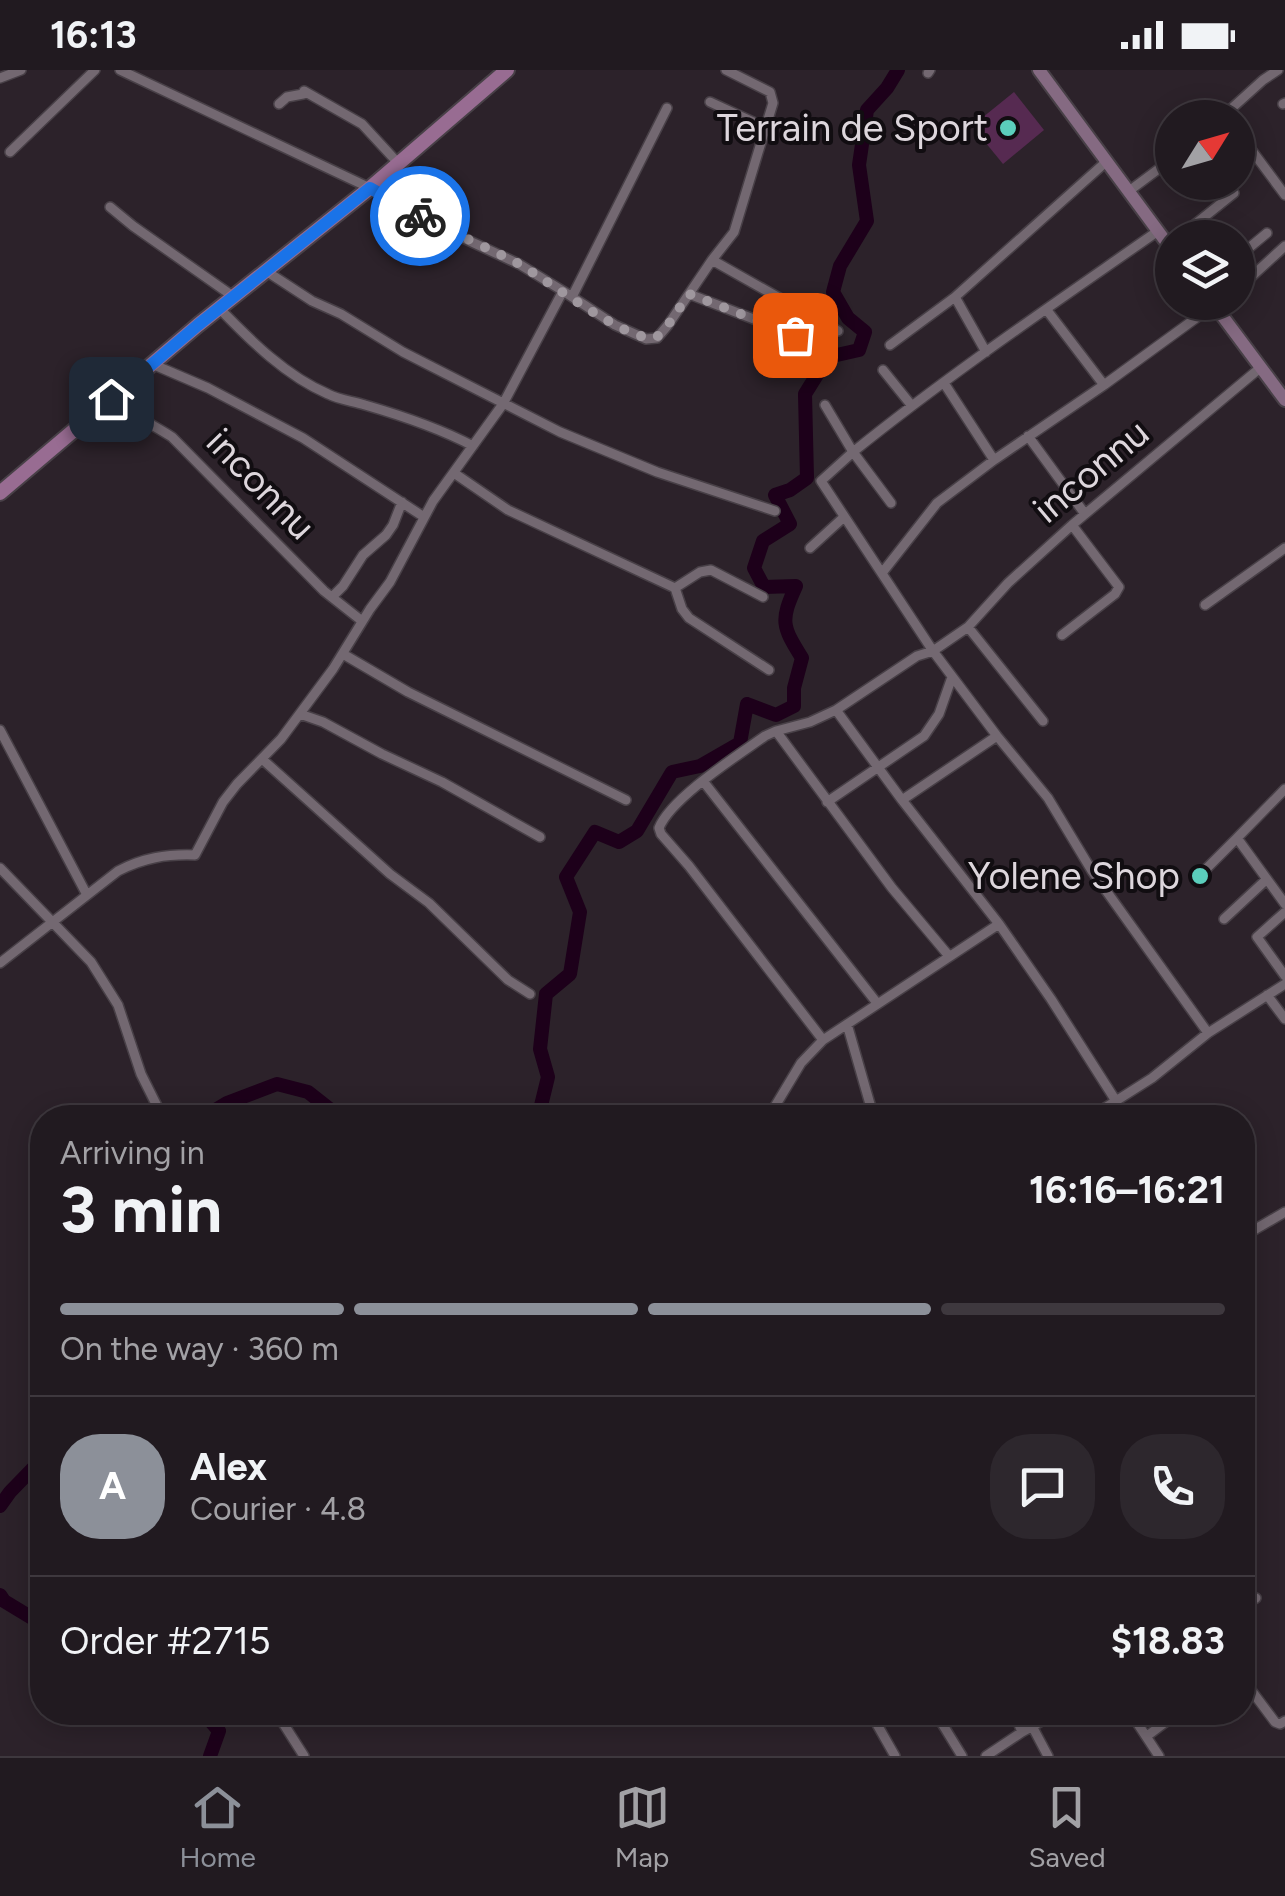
<!DOCTYPE html>
<meta charset="utf-8">
<style>
:root{--surface:#211a20;--page:#2d272d;--text:#f1f3f6;--muted:#a2a1a5;--line:#3e383e;--accent:#8c9099}
body{margin:0;font-family:Figtree,sans-serif;background:var(--page);color:var(--text);height:100vh;display:flex;flex-direction:column;font-size:38px;white-space:nowrap}
*{box-sizing:border-box;margin:0}
p{font-size:32px;color:var(--muted)}
.icon{flex:none;width:55px;height:55px;fill:none;stroke:currentColor;stroke-width:2;stroke-linecap:round;stroke-linejoin:round}
.map{position:relative;flex:1;overflow:hidden}
.drawer{position:absolute;left:30px;top:1035px;width:1225px;height:620px;display:flex;flex-direction:column;background:var(--surface);border-radius:40px;box-shadow:0 5px 25px #0003,0 0 0 2px var(--line)}
.drawer>*{flex:none}
.needle{width:65px;rotate:53deg}
.fabs{position:absolute;left:1155px;top:30px;display:grid;gap:20px}
.fabs a{display:grid;place-items:center;width:100px;height:100px;border-radius:50%;background:var(--surface);box-shadow:0 5px 25px #0003,0 0 0 2px var(--line);font-size:50px}
.pin{position:absolute;display:grid;place-items:center;width:85px;height:85px;color:#fff;margin:-42px;border-radius:20px;box-shadow:0 5px 15px #0006}
.courier{position:absolute;display:grid;place-items:center;width:100px;height:100px;margin:-50px;border:8px solid #1a73e8;border-radius:50%;background:#fff;color:#222;box-shadow:0 2px 12px #0007}
.head em{font-style:normal;font-weight:700}
.head div{display:flex;flex-direction:column-reverse}
.head{display:flex;align-items:center;justify-content:space-between;height:170px;padding:0 30px}
h1{font-size:65px;font-weight:700;line-height:75px}
.bar{display:grid;grid-template-columns:repeat(4,1fr);gap:15px 10px;align-content:center;height:120px;padding:0 30px}
.bar i{height:12px;border-radius:8px;background:var(--line)}
.bar .on{background:var(--accent)}
.bar p{grid-column:span 4}
.line{display:flex;align-items:center;gap:25px;padding:0 30px;border-top:2px solid var(--line)}
.line div{flex:1}
.round{display:grid;place-items:center;flex:none;width:105px;height:105px;border-radius:40px;background:var(--page)}
.status{display:flex;justify-content:space-between;align-items:center;height:70px;padding:0 50px;background:var(--surface);direction:ltr}
.status svg{height:28px;fill:currentColor}
.dock{display:flex;justify-content:space-around;align-items:center;height:140px;border-top:2px solid var(--line);background:var(--surface);font-size:28px;color:var(--muted)}
.dock a{display:grid;justify-items:center;gap:5px}
.dock .on{color:var(--accent)}
.map>svg:first-child{display:block}
.green{fill:#562a51}
.lines{fill:none;stroke-linecap:round;stroke-linejoin:round}
.river{stroke:#1d001a;stroke-width:14}
.street-casing{stroke:#484047;stroke-width:12}
.secondary-casing{stroke:#484047;stroke-width:16}
.primary-casing{stroke:#484047;stroke-width:18}
.street{stroke:#736871;stroke-width:9}
.secondary{stroke:#856a82;stroke-width:12}
.primary{stroke:#986c92;stroke-width:14}
.done{stroke:#9f979e;stroke-width:10;stroke-dasharray:0 18}
.route{stroke:#1a73e8;stroke-width:12}
.poi-dot{fill:#5bcebc;stroke:#110d11;stroke-width:4}
.labels{text-anchor:middle;dominant-baseline:central;stroke-width:8;stroke-linejoin:round;paint-order:stroke}
.poi-label{font-size:38px;fill:#ddd6dc;stroke:#110d11;text-anchor:end}
.street-label{font-size:38px;fill:#ddd6dc;stroke:#110d11}
</style>
<div class="status"><b>16:13</b><svg viewBox="0 0 49 12"><path d="M0 12V9h3v3zM5 12V6h3v6zM10 12V3h3v9zM15 12V0h3v12zM26 1h20v11H26zM47 4h2v5h-2z"/></svg></div>
<div class="map">
<svg width="1285" height="1686" viewBox="0 0 1285 1686">
<rect width="100%" height="100%" fill="#2c222a"/>
<path class="green" d="M 1014,22 L 1044,60 L 1003,94 L 972,56 Z"/>
<g class="lines">
<path class="river" d="M 202,1048 L 227,1033 L 277,1014 L 308,1022 L 341,1048
M 538,1048 L 548,1007 L 540,979 L 546,924 L 570,904 L 580,842 L 566,807 L 595,762 L 619,772 L 637,761 L 672,702 L 700,696 L 740,673 L 747,634 L 776,645 L 794,636 L 794,618 L 802,588 C 782,556 780,551 796,516 L 764,517 L 754,498 L 763,471 L 790,454 L 775,425 L 790,420 L 807,408 L 805,324 L 828,287 L 859,280 L 865,262 L 848,248 L 833,222 L 840,196 L 867,151 L 859,95 L 867,40 L 887,18 L 898,0
M 0,1436 L 10,1422 L 42,1389
M 0,1525 L 4,1531 L 42,1554
M 203,1642 L 219,1661 L 210,1686"/>
<defs>
<path id="street" d="M 928,3 L 930,0
M 0,8 L 21,0
M 710,32 L 764,57
M 279,34 L 287,27 L 303,24 L 304,21 L 362,54 L 398,93
M 1283,34 L 1285,33
M 1221,48 L 1263,10 L 1278,0
M 1250,78 L 1285,125
M 10,82 L 95,0
M 1129,121 L 1172,89
M 110,137 L 133,156 L 234,227
M 1178,168 L 1234,123
M 1238,187 L 1267,163
M 712,190 L 838,261
M 266,201 L 312,231 L 341,244 L 403,282 L 560,362 L 657,402 L 775,441
M 1238,219 L 1285,176
M 563,221 L 615,255 L 646,269 L 657,268 L 668,255 L 712,190 L 734,162 L 773,33 L 770,22 L 726,0
M 689,224 L 795,265
M 572,227 L 667,38
M 220,239 C 251,271 286,306 328,324 C 340,330 353,331 365,335 C 403,346 439,358 473,376
M 1046,239 L 1104,315
M 890,275 L 955,227
M 986,282 L 955,227 L 1107,91
M 152,294 L 208,318 L 303,368 L 424,447
M 883,300 L 912,336
M 944,313 L 994,390 L 1104,315 L 1214,235
M 111,329 C 130,344 152,354 172,367 L 324,521 L 362,551
M 825,335 L 853,382 L 821,411 L 933,581 L 997,666 L 1048,728 L 1092,801 L 1208,963
M 1028,366 L 1085,444
M 454,403 L 508,440 L 675,518 L 682,539 L 689,548 L 769,600
M 891,433 L 853,382 C 951,303 1055,233 1158,161
M 810,478 L 844,447
M 882,503 L 937,433 L 994,390
M 675,518 L 700,502 L 711,500 L 763,527
M 332,527 L 343,516 L 363,485 L 386,465 L 393,455 L 402,432
M 1205,535 L 1285,478
M 968,557 L 1043,651
M 1062,565 L 1115,524 L 1119,517 L 1072,455
M 343,584 L 408,622 L 626,730
M 836,640 L 902,730
M 300,644 L 323,652 L 382,684 L 442,712 L 540,767
M 0,660 L 87,825
M 776,661 L 765,666 C 737,686 671,728 659,758 L 661,764 L 689,796 L 823,970
M 262,689 L 390,804 L 429,833 L 508,910 L 530,924
M 703,711 L 877,933
M 1285,719 L 1237,768 L 1285,834
M 827,732 L 924,666 L 939,644 L 952,607
M 0,798 L 91,892 L 118,935 L 141,1004 L 163,1048
M 1206,799 L 1237,768
M 1285,842 L 1257,867 L 1285,906
M 1224,849 L 1267,809
M 999,854 L 1051,929 L 1116,1031
M 949,886 L 892,818 L 776,661 L 810,652 L 836,640 L 917,586 L 933,581 L 968,557 L 1008,513 L 1072,455 L 1260,298
M 0,893 L 118,801 C 143,788 166,784 195,785 L 223,732 L 237,714 L 281,669 L 333,599 L 370,539 L 390,512 L 433,431 L 503,334 L 563,221 L 519,194 L 446,160 L 370,118 L 120,0
M 1267,925 L 1285,949
M 847,954 L 874,1048
M 768,1048 L 801,993 L 823,970 L 999,854 L 902,730 L 997,666
M 1089,1048 L 1152,1008 L 1208,963 L 1285,914
M 1242,1167 L 1285,1142
M 1242,1536 L 1256,1528
M 1242,1608 L 1275,1652 L 1280,1654 L 1285,1651
M 276,1642 L 304,1686
M 870,1642 L 895,1686
M 935,1642 L 962,1686
M 1014,1642 L 1022,1662
M 1130,1642 L 1159,1686
M 1032,1656 L 1048,1686
M 1147,1666 L 1179,1642
M 986,1686 L 1022,1662 L 1058,1642"/>
<path id="secondary" d="M 1039,0 L 1172,180
M 1212,232 L 1285,330"/>
<path id="primary" d="M 0,423 L 198,255 L 370,118 L 507,0"/>
</defs>
<use href="#street" class="street-casing"/>
<use href="#secondary" class="secondary-casing"/>
<use href="#primary" class="primary-casing"/>
<use href="#street" class="street"/>
<use href="#secondary" class="secondary"/>
<use href="#primary" class="primary"/>
</g>
<g class="lines">
<path class="done" d="M 420,146 C 452,163 487,177 519,194 C 549,211 627,272 656,268 L 668,255 L 689,224 L 795,265"/>
<path class="route" d="M 111,329 L 198,255 L 370,118 L 420,146"/>
</g>
<g class="poi-dot">
<circle cx="1008" cy="58" r="10"/>
<circle cx="1200" cy="806" r="10"/>
</g>
<g class="labels">
<g class="poi-label">
<text x="988" y="58">Terrain de Sport</text>
<text x="1180" y="806">Yolene Shop</text>
</g>
<g class="street-label">
<text transform="translate(1091 401) rotate(-40)">inconnu</text>
<text transform="translate(261 414) rotate(46)">inconnu</text>
</g>
</g>
</svg>
<div class="fabs">
<a><svg class="needle" viewBox="-14 -14 28 28"><path d="M0-13l5 13h-10z" fill="#e53935"/><path d="M0 13l5-13h-10z" fill="#a2a1a5"/></svg></a>
<a><svg class="icon" aria-label="layers" viewBox="0 0 24 24"><path d="M12 4l9 5-9 5-9-5zM3 14l9 5 9-5"/></svg></a>
</div>
<div class="pin" style="left:795px;top:265px;background:#ea580c"><svg class="icon" aria-label="bag" viewBox="0 0 24 24"><path d="M5 8h14l-1 12H6zM9 8a3 3 0 0 1 6 0"/></svg></div>
<div class="pin" style="left:111px;top:329px;background:#1f2937"><svg class="icon" aria-label="home" viewBox="0 0 24 24"><path d="M3 11l9-7 9 7M6 9v11h12V9"/></svg></div>
<div class="courier" style="left:420px;top:146px"><svg class="icon" aria-label="bike" viewBox="0 0 24 24"><circle cx="6" cy="16" r="4"/><circle cx="18" cy="16" r="4"/><path d="M6 16l4-8h5l3 8M10 8l3 8H6M13 5h3"/></svg></div>
<section class="drawer">
<div class="head"><div><h1>3 min</h1><p>Arriving in</p></div><em>16:16–16:21</em></div>
<div class="bar"><i class="on"></i><i class="on"></i><i class="on"></i><i></i><p>On the way · 360 m</p></div>
<div class="line" style="height:180px"><b class="round" style="background:var(--accent);color:#fff">A</b><div><b>Alex</b><p>Courier · 4.8</p></div><a class="round"><svg class="icon" aria-label="chat" viewBox="0 0 24 24"><path d="M4 5h16v11H9l-5 4z"/></svg></a><a class="round"><svg class="icon" aria-label="phone" viewBox="0 0 24 24"><path d="M5 4h4l2 5-3 2q2 4 5 5l2-3 5 2v4C11 20 4 13 5 4z"/></svg></a></div>
<div class="line" style="height:130px"><div>Order #2715</div><b>$18.83</b></div>
</section>
</div>
<nav class="dock">
<a class="on"><svg class="icon" aria-label="home" viewBox="0 0 24 24"><path d="M3 11l9-7 9 7M6 9v11h12V9"/></svg>Home</a>
<a><svg class="icon" aria-label="map" viewBox="0 0 24 24"><path d="M3 6l6-2 6 2 6-2v14l-6 2-6-2-6 2zM9 4v14M15 6v14"/></svg>Map</a>
<a><svg class="icon" aria-label="saved" viewBox="0 0 24 24"><path d="M7 4h10v16l-5-4-5 4z"/></svg>Saved</a>
</nav>
